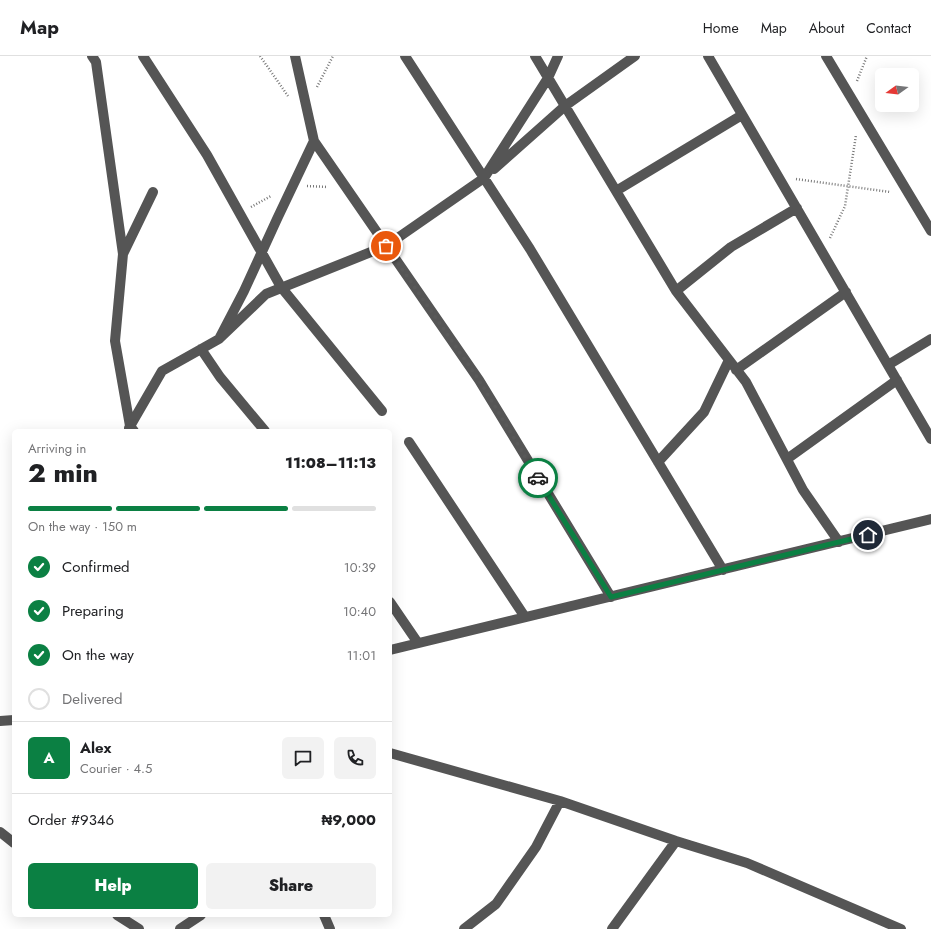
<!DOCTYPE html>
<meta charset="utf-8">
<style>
:root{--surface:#fff;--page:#f2f2f2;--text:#202124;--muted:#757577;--line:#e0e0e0;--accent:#0b8043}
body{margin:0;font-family:Jost,sans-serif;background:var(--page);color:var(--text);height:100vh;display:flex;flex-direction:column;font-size:15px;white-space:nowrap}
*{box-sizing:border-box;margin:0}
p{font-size:13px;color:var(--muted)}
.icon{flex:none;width:22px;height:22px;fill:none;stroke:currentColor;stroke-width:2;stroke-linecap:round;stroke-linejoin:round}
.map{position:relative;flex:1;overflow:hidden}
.sheet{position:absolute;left:12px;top:373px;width:380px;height:488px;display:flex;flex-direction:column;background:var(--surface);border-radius:6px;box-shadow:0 4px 16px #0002}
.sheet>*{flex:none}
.needle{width:26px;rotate:255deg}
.tools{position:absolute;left:875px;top:12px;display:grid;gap:8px}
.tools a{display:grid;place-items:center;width:44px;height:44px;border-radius:6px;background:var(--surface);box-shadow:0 4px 16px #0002;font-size:20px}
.pin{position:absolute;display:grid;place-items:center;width:34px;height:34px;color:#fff;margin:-17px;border:2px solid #fff;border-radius:50%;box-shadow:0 1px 4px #0007}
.courier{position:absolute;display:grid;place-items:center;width:40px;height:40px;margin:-20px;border:3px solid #0b8043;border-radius:50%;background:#fff;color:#222;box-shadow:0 1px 5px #0007}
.overview em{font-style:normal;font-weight:800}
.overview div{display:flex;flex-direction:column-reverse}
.overview{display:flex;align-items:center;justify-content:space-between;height:68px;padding:0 16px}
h1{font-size:26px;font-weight:800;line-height:30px}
.bar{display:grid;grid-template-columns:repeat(4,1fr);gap:6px 4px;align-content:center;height:48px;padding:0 16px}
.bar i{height:5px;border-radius:3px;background:var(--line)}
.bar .selected{background:var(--accent)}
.bar p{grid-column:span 4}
.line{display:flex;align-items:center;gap:10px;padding:0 16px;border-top:1px solid var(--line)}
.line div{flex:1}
.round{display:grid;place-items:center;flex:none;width:42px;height:42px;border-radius:6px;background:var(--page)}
ol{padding:0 16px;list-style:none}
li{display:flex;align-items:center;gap:12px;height:44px}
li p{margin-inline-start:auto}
li .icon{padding:4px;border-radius:50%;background:var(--accent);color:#fff;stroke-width:4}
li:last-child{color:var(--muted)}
li i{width:22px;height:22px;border:2px solid var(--line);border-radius:50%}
.button{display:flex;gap:8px;margin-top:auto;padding:8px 16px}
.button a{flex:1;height:46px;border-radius:6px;background:var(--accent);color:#fff;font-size:16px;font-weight:800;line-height:46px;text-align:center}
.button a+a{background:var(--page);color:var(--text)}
header{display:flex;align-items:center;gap:24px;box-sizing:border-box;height:56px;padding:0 20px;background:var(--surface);border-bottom:1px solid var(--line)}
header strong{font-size:19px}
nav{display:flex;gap:22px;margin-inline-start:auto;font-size:14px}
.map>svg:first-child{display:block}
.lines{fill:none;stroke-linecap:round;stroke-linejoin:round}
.path{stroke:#777;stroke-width:2.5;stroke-dasharray:1 2;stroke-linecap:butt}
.minor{stroke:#555;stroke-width:10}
.done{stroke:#595959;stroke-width:4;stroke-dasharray:0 7.2}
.route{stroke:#0b8043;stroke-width:5}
</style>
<header>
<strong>Map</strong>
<nav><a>Home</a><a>Map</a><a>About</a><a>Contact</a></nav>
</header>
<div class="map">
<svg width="931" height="873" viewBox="0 0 931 873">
<rect width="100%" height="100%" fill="#fff"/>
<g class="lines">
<path class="path" d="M 260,0 L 288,40
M 857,25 L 867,0
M 317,31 L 333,0
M 796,123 L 890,136
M 307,130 L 328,131
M 251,151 L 271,140
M 830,182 L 845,150 L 856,79"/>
<path class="minor" d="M 92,0 L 96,6 L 123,198 L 115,285 L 130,370 L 134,375
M 143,0 L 207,99 L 281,231 L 382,355
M 295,0 L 314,85 L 479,324 L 611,541
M 405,0 L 530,193 L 723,514
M 535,0 L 676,235 L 746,326 L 803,434 L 839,486
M 708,0 L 931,383
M 826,0 L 931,175
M 494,113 L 565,50 L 635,0
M 616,135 L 742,59
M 123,198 L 153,136
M 676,235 L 731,191 L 797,152
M 219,283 L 266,238 L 386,190 L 484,122 L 548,22 L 558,0
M 201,293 L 220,321 L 265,375
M 888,309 L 931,283
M 736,314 L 846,236
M 129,372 L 162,315 L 219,283 L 244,235 L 277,163 L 314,85
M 409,386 L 525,561
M 787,403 L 897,324
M 658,406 L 704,356 L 729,304
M 390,546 L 418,587
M 390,594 L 931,463
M 0,665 L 14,664
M 390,697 L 560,745 L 676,785 L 747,807 L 901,873
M 0,776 L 14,787
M 117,859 L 139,873
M 324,859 L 330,873
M 180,873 L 201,859
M 464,873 L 496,848 L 536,791 L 560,745
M 612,873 L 676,785"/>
</g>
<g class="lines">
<path class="done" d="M 386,190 L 479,324 L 538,422"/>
<path class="route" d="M 538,422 L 611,541 L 868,479"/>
</g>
</svg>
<div class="tools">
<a><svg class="needle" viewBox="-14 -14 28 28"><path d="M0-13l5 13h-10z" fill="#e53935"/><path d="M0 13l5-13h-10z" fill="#757577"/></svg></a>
</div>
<div class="pin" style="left:386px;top:190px;background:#ea580c"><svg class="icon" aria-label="bag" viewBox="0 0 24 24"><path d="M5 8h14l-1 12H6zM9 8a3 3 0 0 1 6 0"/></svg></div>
<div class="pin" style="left:868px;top:479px;background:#1f2937"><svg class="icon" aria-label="home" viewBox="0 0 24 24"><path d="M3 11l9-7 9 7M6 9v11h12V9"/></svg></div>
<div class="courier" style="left:538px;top:422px"><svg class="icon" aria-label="car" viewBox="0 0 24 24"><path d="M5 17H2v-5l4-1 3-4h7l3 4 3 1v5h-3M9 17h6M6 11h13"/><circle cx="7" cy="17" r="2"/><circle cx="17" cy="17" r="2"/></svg></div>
<section class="sheet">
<div class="overview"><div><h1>2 min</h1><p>Arriving in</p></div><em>11:08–11:13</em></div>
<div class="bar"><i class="selected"></i><i class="selected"></i><i class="selected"></i><i></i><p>On the way · 150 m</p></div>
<ol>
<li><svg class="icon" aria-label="check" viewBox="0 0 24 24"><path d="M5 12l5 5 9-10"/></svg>Confirmed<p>10:39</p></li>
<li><svg class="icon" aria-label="check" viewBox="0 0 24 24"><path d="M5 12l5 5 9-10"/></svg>Preparing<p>10:40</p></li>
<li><svg class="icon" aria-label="check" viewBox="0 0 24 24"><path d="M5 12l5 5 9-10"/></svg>On the way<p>11:01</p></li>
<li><i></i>Delivered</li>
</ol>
<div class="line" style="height:72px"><b class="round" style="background:var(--accent);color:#fff">A</b><div><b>Alex</b><p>Courier · 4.5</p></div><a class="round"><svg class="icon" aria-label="chat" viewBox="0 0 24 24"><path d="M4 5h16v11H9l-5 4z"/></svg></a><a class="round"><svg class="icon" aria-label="phone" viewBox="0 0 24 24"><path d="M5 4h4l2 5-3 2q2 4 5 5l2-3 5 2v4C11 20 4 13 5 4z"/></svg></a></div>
<div class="line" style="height:52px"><div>Order #9346</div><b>₦9,000</b></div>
<div class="button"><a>Help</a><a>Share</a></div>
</section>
</div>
